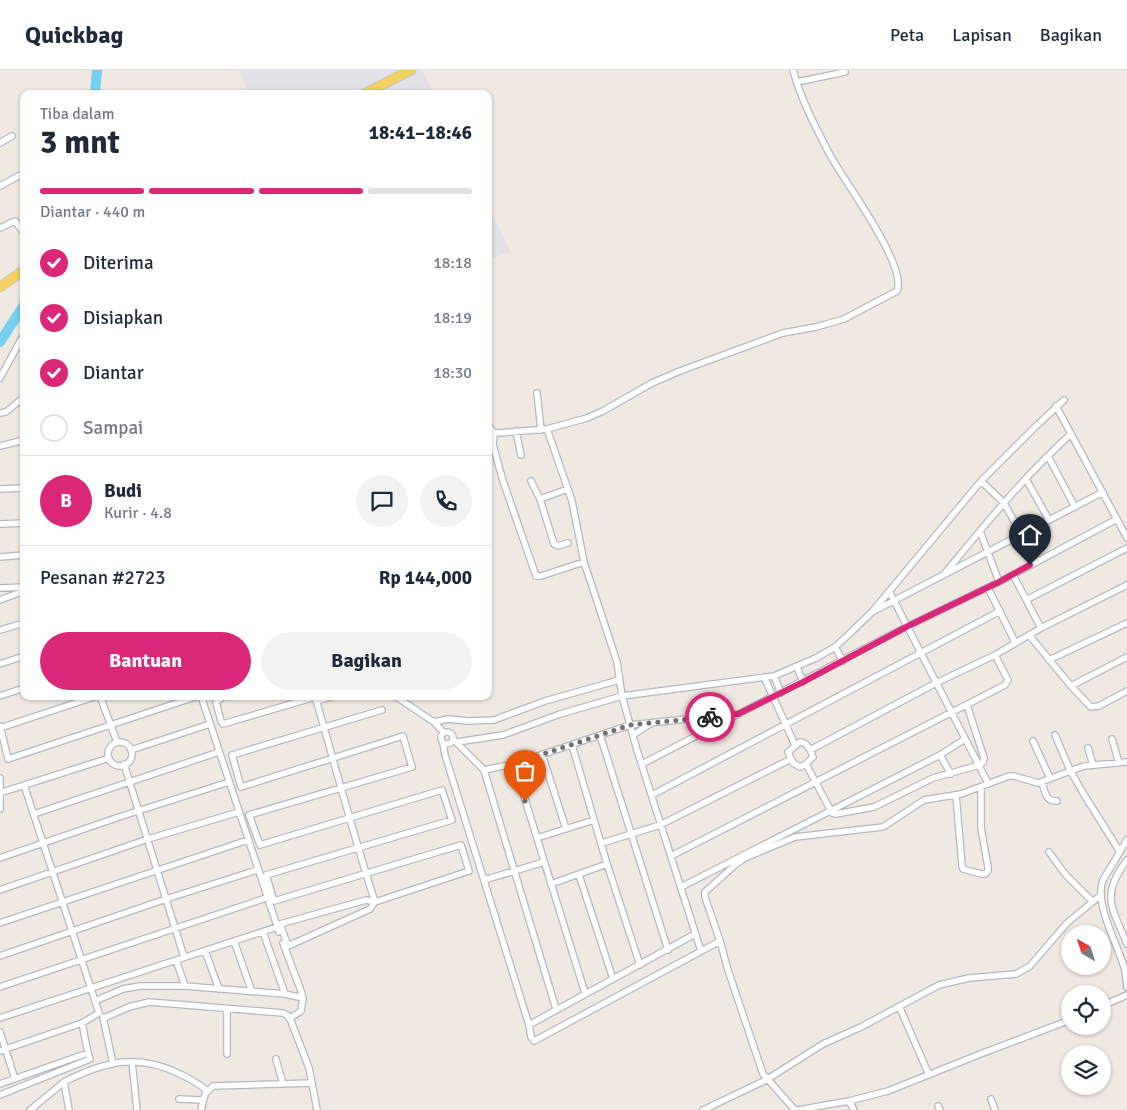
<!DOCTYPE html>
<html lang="id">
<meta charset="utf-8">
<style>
:root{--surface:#fff;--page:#f2f2f3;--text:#1f2937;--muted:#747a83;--line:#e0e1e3;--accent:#db2777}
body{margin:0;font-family:Signika,sans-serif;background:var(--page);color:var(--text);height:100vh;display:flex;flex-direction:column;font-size:19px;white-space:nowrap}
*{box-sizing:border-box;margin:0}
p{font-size:16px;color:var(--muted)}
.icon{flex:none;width:28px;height:28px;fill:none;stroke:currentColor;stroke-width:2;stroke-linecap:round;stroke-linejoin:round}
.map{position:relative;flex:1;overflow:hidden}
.sheet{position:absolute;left:20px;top:20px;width:472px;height:610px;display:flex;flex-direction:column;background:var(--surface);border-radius:10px;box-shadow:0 1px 4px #0004}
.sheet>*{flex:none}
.needle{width:32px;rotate:321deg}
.buttons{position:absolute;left:1061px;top:855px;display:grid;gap:10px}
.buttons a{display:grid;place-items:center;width:50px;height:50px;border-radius:50%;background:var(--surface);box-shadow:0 1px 4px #0004;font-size:25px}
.pin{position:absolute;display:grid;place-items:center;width:42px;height:42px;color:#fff;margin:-51px -21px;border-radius:50% 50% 50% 0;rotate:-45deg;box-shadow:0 0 5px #0007}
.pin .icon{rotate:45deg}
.courier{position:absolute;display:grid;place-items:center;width:50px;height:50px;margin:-25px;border:4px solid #db2777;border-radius:50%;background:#fff;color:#222;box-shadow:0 1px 6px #0007}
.headline em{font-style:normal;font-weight:700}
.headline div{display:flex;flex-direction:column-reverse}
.headline{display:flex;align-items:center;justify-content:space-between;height:85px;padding:0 20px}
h1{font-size:32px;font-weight:700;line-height:38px}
.bar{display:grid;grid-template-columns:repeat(4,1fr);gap:8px 5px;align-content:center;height:60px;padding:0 20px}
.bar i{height:6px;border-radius:4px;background:var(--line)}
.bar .active{background:var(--accent)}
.bar p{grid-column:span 4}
.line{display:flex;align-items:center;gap:12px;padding:0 20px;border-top:1px solid var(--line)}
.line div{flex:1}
.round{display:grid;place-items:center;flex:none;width:52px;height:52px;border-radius:26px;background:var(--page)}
ol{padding:0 20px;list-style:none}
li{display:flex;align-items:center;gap:15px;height:55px}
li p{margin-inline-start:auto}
li .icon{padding:5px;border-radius:50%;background:var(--accent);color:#fff;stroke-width:4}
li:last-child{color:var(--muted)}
li i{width:28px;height:28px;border:2px solid var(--line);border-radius:50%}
.primary-button{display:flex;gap:10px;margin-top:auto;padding:10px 20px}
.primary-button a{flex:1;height:58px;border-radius:30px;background:var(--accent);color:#fff;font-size:20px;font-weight:700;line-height:58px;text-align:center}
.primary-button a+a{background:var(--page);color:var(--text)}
header{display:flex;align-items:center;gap:30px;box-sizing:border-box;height:70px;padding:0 25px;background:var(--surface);border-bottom:1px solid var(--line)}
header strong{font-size:24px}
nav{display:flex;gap:28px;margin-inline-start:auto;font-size:18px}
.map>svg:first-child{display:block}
.industrial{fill:#e3e1e8}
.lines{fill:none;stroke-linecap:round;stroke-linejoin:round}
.river{stroke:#75cff0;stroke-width:10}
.minor-casing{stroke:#b4b7c1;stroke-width:8}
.primary-casing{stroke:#c9c9c9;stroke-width:11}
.minor{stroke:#fff;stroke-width:5.5}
.primary{stroke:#f2d163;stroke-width:9}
.done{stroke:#726f6d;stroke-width:5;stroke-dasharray:0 9}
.route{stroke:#db2777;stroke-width:6}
</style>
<header>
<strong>Quickbag</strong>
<nav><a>Peta</a><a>Lapisan</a><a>Bagikan</a></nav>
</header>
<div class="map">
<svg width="1127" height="1040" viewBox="0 0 1127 1040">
<rect width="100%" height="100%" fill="#efe9e1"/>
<path class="industrial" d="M 239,0 L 422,0 L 434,24 L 249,24 Z
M 489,137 L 511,182 L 489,189 Z"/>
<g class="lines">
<path class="river" d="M 95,24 L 97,0
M 0,272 L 24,235"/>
<defs>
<path id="minor" d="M 797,12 L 845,2
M 0,73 L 12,66
M 0,116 L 24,103
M 0,158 L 15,151 L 24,163
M 0,308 L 24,264
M 537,323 L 541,360
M 1056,336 L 1127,468
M 0,343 L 6,342 L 24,327
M 489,356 L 494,363 L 498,363 L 547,359 L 587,348 L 603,341 L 652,313 L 680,301 L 783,263 L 816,257 L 844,249 L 897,221 C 908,196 844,111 830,85 C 816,58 801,30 793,0
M 547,359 L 572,431 L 584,492 L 617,592 L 622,626 L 637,680 L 701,881
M 516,361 L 521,385
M 494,363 L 493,375 L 503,411 L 536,506 L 541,506 L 584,492
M 0,376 L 24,370
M 1048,386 L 1075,437
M 1026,409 L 1049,450
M 531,411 L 540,429 L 554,474 L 558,476 L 568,473
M 981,411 L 1004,433 L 1022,465
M 0,419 L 24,418
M 540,429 L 568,419
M 0,454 L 24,453
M 980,461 L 999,512
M 0,487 L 24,485
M 945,503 C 985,455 1025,405 1071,364
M 1013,505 L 1041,558
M 0,518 L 24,517
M 988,518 L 1015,572
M 889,521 L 988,713
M 0,530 L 24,521
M 1026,530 L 1127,478
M 874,541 L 1103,422
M 0,560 L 24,553
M 1029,565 L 1071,616 L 1091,637 L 1099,636 L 1127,621
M 835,577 L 843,591
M 1049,590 L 1127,553
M 0,594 L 24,586
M 797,597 L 803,612
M 774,606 L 781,623
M 764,607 L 795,675
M 1071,616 L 1127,587
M 0,626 L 24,618
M 100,626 L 117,672
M 201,626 L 279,862
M 224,626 L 216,632 L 221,651 L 223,654 L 315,627
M 315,626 C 335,695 353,764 375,832 L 370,839 L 288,876 L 280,854 L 366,830 L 375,832 L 469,801 L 461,775 L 274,831 L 266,805 L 452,750 L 442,720 L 260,775 L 249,745 L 412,697 L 403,666 L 241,717 L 232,685 L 382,640
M 395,626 L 434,652 L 444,663
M 316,631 L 334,626
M 434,652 L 448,649 L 468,651 L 494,650 L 545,631 L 619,610
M 0,656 L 8,689 L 198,626
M 0,658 L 97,626
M441 668a6 6 0 1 1 12 0a6 6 0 1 1-12 0Z
M 600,665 L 668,880
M 633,665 L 650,654
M 1055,665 L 1070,700 L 1083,723 L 1120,782
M 453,669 L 484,700 L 556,939
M 1112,669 L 1119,693
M 1033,671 L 1050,708
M 457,672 L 503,665 L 560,644 L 622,626 L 774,606 L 816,588 L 835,577 L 846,567 L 872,542 L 981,411 L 1034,358 L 1064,330
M 800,672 C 807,672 811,681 813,687 L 806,694 L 800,697 L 793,693 L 788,682 Z
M108 684a12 12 0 1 1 24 0a12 12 0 1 1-24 0Z
M 443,673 L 445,685 L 529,955 L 531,967 L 534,971 L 720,871
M 572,675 L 607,794 L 640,895
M 1088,678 L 1093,695
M 131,680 L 210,654
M 810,680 L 936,613 L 995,585 L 1041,558 L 1127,515
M 542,684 L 566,759
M 940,685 L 951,704
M 124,694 L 184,887
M 514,694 L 585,923
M 642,694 L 908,556 L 999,512 L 1117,449
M 806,694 L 832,743 L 836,744 L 874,737 L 933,708 L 980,695 L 983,692 L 984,688 L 967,635
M 484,700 L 514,694 L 630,655 L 734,644
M 0,708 L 0,739
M 1042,712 C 1045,721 1045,732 1057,731
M 0,723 L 109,688
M 652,725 L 1000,541
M 956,725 L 962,796 L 963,799 L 981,804 L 985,804 L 988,801 L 988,797 L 981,758 L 981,717
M 34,744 L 219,682
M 537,768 L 594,750
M 1127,770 L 1103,810 C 1094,832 1116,872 1123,894 C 1126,901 1126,909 1127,917
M 602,773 L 660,755 L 791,689
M 1049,782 L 1065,804 L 1092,831
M 671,786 L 1005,615 L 1008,610 L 995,585
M 0,788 L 119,747 L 229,712
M 1127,790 C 1100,826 1112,837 1127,874
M 579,805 L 613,909
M 484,810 L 544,792
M 551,814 L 607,794
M 681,817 L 940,685 L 965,669
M 0,820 L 148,769 L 239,742
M 0,853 L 248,770
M 263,862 L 285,924
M 234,871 L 252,922
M 283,873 L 301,921 L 303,928 L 301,941 L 290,948
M 205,881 L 219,919
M 0,886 L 166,829 L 257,800
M 176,890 L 185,916
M 0,917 L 266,828
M 95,931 L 123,919 L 140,916 L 185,916 L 285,924 L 303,928
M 899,936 L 929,1005
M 1102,936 L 1127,925
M 103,947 L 113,994
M 0,948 L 277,857
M 104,948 L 129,937 L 149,932 L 283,943 L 287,945 L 291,951 L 309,998 L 312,1013
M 82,953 L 88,983
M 529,955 L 695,864
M 0,962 L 15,1009
M 0,981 L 82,953 L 99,943 L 24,715
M 227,984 L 227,939
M 276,989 L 283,1014
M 132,992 L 137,1040
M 0,1014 L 88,983 L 90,989 L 0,1025
M 179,1029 L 202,1030
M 991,1029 L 995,1040
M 849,1031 L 854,1040
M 938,1036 L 940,1040
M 30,1040 L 64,1012
M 69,1040 L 64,1012 C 105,991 138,983 180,1004 C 190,1009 199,1013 207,1021
M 201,1040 L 205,1024 L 213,1016 L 312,1013 L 317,1040
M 703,1040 L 766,1010 L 823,974 L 861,957 L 939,915 L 969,908 L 1016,904 L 1030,896 L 1067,853 L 1101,825
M 795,1040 L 763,1004 L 728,900 L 720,871 L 705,827 L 705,822 L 735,795 L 745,788 L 795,767 L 883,757 L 924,730 L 961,724 L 1009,706 L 1014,706 L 1038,713 L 1084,696 L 1127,692
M 798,1040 L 849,1031 L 888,1021 L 983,983 L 1070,950"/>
<path id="primary" d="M 364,24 L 411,0
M 0,217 L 24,200"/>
</defs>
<use href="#minor" class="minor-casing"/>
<use href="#primary" class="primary-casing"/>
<use href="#minor" class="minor"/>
<use href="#primary" class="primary"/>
</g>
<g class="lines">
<path class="done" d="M 525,731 L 514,694 L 630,655 L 710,647"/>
<path class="route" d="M 710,647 L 738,644 L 803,612 L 908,556 L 999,512 L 1030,495"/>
</g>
</svg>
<div class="buttons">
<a><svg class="needle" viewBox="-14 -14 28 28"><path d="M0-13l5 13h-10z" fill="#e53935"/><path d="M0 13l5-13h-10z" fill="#747a83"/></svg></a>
<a><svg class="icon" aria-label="locate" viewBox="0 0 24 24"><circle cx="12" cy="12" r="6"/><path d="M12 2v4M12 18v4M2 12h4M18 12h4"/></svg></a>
<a><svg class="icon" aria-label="layers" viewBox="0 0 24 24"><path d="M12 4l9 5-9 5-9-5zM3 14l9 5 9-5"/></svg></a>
</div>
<div class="pin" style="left:525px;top:731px;background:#ea580c"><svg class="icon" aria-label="bag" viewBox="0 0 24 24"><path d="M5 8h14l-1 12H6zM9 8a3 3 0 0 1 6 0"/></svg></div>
<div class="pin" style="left:1030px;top:495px;background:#1f2937"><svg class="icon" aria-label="home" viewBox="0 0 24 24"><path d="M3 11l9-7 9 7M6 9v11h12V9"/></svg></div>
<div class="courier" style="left:710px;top:647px"><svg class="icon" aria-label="bike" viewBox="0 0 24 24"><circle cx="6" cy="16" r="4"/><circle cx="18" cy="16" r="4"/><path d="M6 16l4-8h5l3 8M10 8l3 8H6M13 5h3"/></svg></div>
<section class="sheet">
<div class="headline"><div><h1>3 mnt</h1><p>Tiba dalam</p></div><em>18:41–18:46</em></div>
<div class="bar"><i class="active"></i><i class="active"></i><i class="active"></i><i></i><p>Diantar · 440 m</p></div>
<ol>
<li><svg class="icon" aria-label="check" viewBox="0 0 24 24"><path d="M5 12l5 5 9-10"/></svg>Diterima<p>18:18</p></li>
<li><svg class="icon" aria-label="check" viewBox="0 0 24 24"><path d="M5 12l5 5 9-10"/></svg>Disiapkan<p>18:19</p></li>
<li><svg class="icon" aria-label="check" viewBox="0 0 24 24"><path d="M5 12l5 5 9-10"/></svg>Diantar<p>18:30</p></li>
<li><i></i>Sampai</li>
</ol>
<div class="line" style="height:90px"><b class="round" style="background:var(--accent);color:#fff">B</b><div><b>Budi</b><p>Kurir · 4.8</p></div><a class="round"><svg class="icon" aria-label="chat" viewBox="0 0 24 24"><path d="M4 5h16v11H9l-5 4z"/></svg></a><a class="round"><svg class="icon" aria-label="phone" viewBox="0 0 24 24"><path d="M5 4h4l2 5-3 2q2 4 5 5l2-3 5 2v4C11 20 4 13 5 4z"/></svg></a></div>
<div class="line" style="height:65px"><div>Pesanan #2723</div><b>Rp 144,000</b></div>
<div class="primary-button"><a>Bantuan</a><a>Bagikan</a></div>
</section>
</div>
